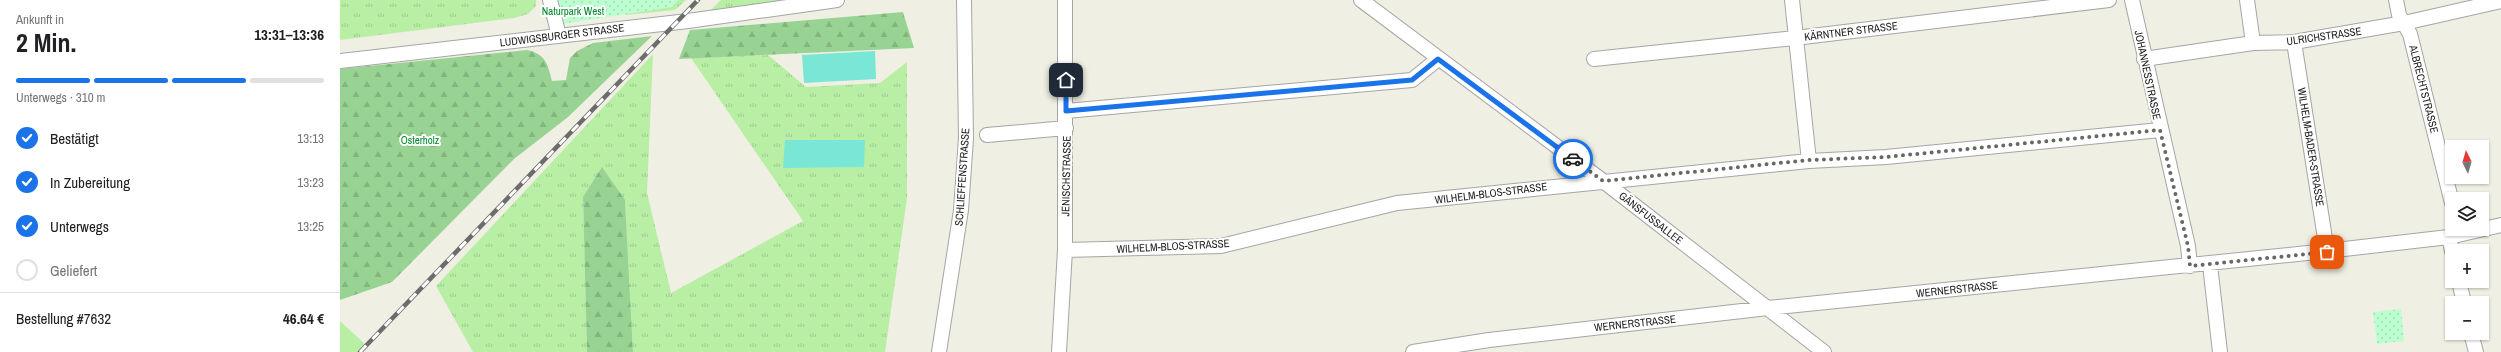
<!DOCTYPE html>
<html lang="de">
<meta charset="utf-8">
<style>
:root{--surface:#fff;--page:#f6f6f6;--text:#202124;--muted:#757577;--line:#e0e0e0;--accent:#1a73e8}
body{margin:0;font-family:"Archivo Narrow",sans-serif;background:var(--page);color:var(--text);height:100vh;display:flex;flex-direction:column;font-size:15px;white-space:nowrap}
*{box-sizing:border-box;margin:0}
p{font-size:13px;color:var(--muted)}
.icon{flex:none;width:22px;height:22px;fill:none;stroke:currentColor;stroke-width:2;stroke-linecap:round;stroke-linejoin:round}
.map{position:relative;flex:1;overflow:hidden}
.drawer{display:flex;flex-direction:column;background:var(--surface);width:340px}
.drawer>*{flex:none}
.needle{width:26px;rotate:355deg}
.controls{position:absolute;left:2105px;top:140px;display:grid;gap:8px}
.controls a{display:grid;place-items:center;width:44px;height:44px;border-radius:0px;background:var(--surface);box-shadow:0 1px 3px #0004;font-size:20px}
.pin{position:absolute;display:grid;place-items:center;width:34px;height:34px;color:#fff;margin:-17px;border-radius:8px;box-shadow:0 2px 6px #0006}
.courier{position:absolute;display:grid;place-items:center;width:40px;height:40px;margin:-20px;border:3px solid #1a73e8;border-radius:50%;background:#fff;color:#222;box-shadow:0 1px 5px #0007}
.head em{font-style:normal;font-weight:700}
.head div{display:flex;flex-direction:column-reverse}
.head{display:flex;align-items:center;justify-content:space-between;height:68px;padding:0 16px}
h1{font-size:26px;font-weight:700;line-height:30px}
.bar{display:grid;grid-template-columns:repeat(4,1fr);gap:6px 4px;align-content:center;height:48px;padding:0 16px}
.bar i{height:5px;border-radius:3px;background:var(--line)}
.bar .current{background:var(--accent)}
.bar p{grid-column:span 4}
.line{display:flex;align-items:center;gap:10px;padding:0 16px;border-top:1px solid var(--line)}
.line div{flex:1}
ol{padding:0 16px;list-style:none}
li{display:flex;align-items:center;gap:12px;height:44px}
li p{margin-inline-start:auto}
li .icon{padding:4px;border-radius:50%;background:var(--accent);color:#fff;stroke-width:4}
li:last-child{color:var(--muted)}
li i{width:22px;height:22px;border:2px solid var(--line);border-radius:50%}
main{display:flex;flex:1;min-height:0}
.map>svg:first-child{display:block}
.grass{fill:url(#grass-tufts)}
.forest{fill:url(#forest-firs)}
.park{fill:url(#park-dots)}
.garden{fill:#b8efa5}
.pitch{fill:#7ae6d5}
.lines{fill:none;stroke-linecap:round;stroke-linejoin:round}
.minor-casing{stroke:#a5a5a5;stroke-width:16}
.minor{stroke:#fff;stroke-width:14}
.rail-casing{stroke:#6c6c6c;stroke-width:4.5}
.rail{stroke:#fff;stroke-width:3;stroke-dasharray:9;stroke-linecap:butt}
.done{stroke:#686763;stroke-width:4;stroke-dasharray:0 7.2}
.route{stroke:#1a73e8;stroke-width:5}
.labels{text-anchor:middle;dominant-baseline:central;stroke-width:4;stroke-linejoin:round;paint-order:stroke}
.park-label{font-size:11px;fill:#02862b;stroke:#fff}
.street-label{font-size:11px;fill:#1e1e1e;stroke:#fff}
</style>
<main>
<section class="drawer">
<div class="head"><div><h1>2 Min.</h1><p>Ankunft in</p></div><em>13:31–13:36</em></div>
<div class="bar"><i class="current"></i><i class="current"></i><i class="current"></i><i></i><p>Unterwegs · 310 m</p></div>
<ol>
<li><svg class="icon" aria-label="check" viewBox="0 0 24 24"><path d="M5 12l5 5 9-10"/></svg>Bestätigt<p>13:13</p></li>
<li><svg class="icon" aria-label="check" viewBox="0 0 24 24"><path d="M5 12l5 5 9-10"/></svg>In Zubereitung<p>13:23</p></li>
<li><svg class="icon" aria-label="check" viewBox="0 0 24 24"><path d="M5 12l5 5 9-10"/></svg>Unterwegs<p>13:25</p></li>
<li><i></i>Geliefert</li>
</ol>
<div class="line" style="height:52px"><div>Bestellung #7632</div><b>46.64 €</b></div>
</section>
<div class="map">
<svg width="2161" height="352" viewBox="0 0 2161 352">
<defs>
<pattern id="grass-tufts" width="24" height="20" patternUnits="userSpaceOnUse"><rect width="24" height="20" fill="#b8efa5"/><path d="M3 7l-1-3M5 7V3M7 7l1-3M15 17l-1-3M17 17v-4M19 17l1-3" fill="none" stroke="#9ecc8e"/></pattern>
<pattern id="forest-firs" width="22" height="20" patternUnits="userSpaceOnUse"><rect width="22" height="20" fill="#98d394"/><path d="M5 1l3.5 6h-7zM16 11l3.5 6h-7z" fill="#83b57f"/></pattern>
<pattern id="park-dots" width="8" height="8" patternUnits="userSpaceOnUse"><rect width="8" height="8" fill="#bcfed0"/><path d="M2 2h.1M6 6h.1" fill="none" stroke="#a1d9b2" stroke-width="1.8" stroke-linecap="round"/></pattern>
</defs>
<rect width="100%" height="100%" fill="#f0efe3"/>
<path class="grass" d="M 0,0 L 196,0 L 196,6 L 188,14 L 174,18 L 0,40 Z
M 269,0 L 346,0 L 335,10 L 286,15 Z
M 381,0 L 479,0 L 362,19 Z
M 313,54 L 307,193 L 331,293 L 463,221 L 351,58 L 428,55 L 466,87 L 540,83 L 567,62 L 567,198 L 545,352 L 293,352 L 285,200 L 243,197 L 247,352 L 133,352 L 96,286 Z"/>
<path class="forest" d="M 563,12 L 574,48 L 339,59 L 350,30 Z
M 312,36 L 228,117 L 174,159 L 52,282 L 0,300 L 0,69 L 187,50 C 206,54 208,65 212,81 L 226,80 L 230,58 L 237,51 L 253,43 Z
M 262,167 L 285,200 L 293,352 L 247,352 L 243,197 Z"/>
<path class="park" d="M 217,0 L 339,0 L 332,7 L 222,24 Z
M 2061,309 L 2064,341 L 2037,344 L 2033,312 Z"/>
<path class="garden" d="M 0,321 L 26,345 L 20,352 L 0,352 Z"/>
<path class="pitch" d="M 535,51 L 536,79 L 464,83 L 462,55 Z
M 445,140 L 525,140 L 524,167 L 443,168 Z"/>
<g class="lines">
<defs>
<path id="minor" d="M 210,0 L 219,36
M 1021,0 L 1263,181 L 1484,352
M 1452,0 L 1469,161
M 1792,0 L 1848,246 L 1850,266
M 1907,0 L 1913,43
M 2056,0 L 2059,15 L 2070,34 L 2112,203
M 1954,42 L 1987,251
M 1254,59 L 1455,38 L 1769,0
M 1804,59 L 1913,43 L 1954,42 L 2064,23 L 2161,1
M 0,61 L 348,21 L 497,0
M 726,111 L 1072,80 L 1098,59
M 647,135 L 726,128
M 2109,237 L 2112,251
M 725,250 L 881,246 L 1057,203 L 1469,161 L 1546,157 L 1820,130
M 1870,265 L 1880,352
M 2119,281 L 2124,303
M 2131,333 L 2136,352
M 599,352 L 621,210 L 626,138 L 624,0
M 719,352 L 725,250 L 725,0
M 1073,352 L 1149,340 L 1428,308 L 1987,251 L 2109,237 L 2161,225"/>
</defs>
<use href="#minor" class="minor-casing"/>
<use href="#minor" class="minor"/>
<defs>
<path id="rail" d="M 20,352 L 358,0"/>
</defs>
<use href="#rail" class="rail-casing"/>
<use href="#rail" class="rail"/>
</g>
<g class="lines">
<path class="done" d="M 1233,159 L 1263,181 L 1469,160 L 1546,157 L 1820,130 L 1848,246 L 1850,266 L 1987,252"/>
<path class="route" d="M 726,80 L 726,111 L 1072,80 L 1098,59 L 1233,159"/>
</g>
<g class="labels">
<g class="park-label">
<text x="233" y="11">Naturpark West</text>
<text x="80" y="140">Osterholz</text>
</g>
<g class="street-label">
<text transform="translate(1511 31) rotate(-7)">KÄRNTNER STRASSE</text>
<text transform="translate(222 35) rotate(-7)">LUDWIGSBURGER STRASSE</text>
<text transform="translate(1984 36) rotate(-8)">ULRICHSTRASSE</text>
<text transform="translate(1808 75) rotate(78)">JOHANNESSTRASSE</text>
<text transform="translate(2084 89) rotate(76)">ALBRECHTSTRASSE</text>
<text transform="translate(1971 147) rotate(81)">WILHELM-BADER-STRASSE</text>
<text transform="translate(726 176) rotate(-89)">JENISCHSTRASSE</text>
<text transform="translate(622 177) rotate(-86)">SCHLIEFFENSTRASSE</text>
<text transform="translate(1151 193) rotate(-7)">WILHELM-BLOS-STRASSE</text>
<text transform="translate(1311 218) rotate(38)">GÄNSFUSSALLEE</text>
<text transform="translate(833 246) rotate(-3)">WILHELM-BLOS-STRASSE</text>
<text transform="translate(1617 289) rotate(-6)">WERNERSTRASSE</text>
<text transform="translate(1295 323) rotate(-6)">WERNERSTRASSE</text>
</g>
</g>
</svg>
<div class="controls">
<a><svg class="needle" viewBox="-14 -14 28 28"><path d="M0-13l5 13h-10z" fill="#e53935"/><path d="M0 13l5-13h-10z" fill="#757577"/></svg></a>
<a><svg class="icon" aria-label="layers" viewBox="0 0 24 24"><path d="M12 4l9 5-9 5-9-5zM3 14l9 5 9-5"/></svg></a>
<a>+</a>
<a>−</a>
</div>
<div class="pin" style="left:1987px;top:252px;background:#ea580c"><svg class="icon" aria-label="bag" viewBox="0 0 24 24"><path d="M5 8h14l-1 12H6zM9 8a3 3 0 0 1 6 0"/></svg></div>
<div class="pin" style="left:726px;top:80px;background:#1f2937"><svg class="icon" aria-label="home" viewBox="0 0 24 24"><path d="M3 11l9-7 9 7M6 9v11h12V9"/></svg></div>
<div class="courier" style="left:1233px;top:159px"><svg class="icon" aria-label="car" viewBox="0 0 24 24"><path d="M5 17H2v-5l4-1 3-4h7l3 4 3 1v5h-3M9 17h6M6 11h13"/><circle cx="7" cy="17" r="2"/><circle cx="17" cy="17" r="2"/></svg></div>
</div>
</main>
